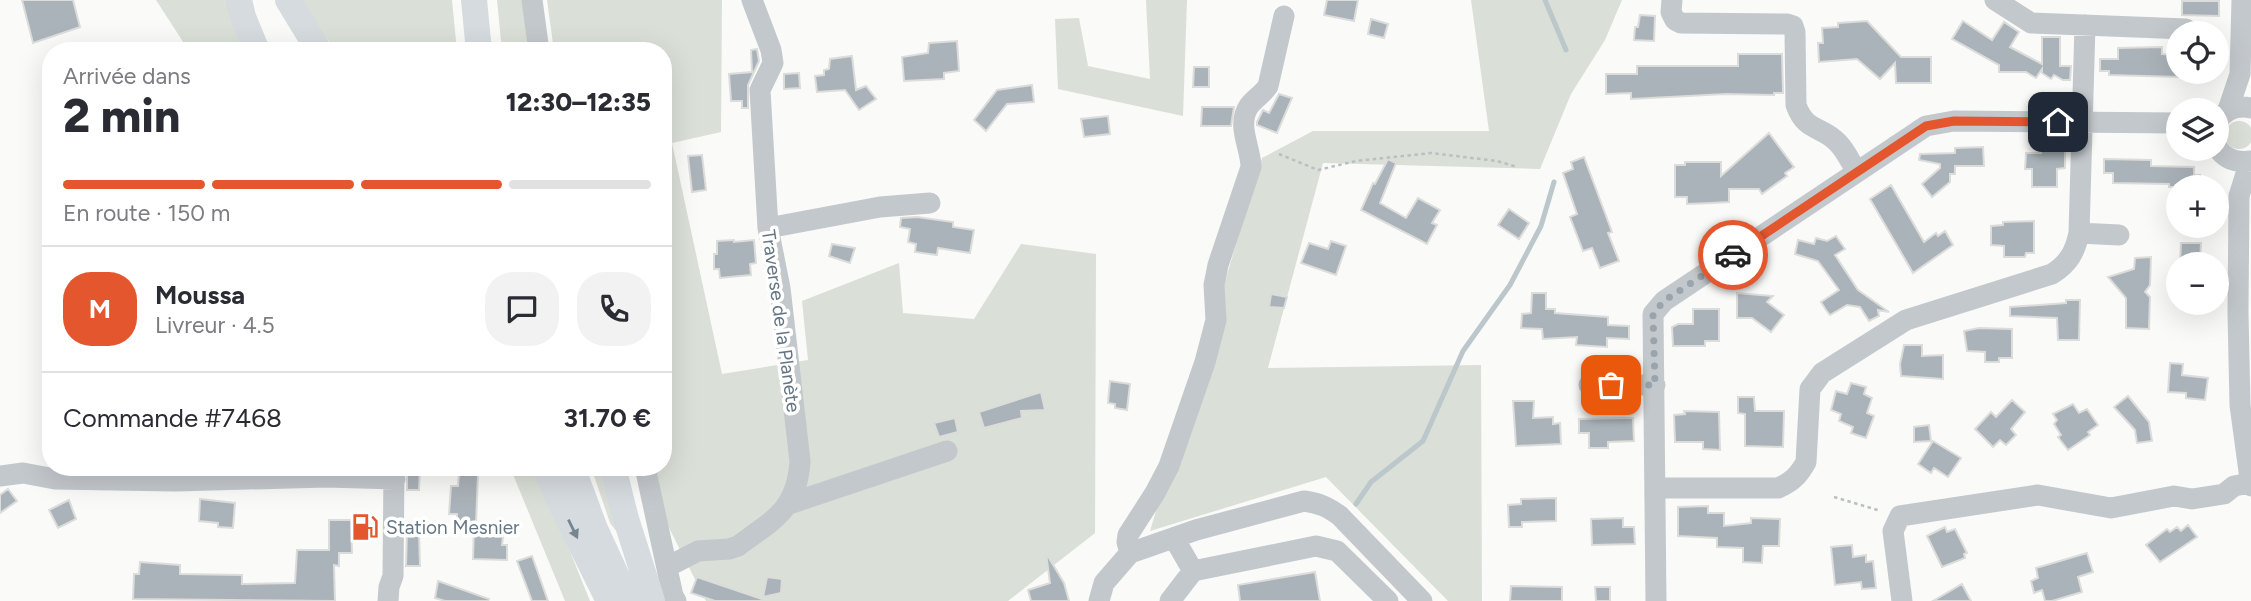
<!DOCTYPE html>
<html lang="fr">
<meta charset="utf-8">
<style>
:root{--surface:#fff;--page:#f2f2f3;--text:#2b2b33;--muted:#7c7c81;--line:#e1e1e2;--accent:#e4572e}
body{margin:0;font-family:Figtree,sans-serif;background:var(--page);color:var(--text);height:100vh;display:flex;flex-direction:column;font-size:26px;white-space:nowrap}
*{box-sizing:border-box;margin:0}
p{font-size:23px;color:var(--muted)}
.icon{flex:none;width:38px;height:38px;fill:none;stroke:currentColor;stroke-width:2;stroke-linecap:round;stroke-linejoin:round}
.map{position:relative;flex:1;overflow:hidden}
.side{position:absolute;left:42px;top:42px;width:630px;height:434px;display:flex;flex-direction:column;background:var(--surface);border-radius:28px;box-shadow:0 7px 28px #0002}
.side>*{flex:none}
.fabs{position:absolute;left:2166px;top:21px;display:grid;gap:14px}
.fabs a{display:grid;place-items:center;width:63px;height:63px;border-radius:50%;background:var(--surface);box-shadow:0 7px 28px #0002;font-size:35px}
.pin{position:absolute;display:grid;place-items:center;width:60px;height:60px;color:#fff;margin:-30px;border-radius:14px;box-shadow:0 4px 10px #0006}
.courier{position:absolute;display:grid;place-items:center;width:70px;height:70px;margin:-35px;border:5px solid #e4572e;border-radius:50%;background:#fff;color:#222;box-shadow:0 2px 9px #0007}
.overview em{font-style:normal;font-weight:800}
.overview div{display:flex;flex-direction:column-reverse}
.overview{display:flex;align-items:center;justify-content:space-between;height:119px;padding:0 21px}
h1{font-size:46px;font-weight:800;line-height:52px}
.bar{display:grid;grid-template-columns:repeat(4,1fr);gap:10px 7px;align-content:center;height:84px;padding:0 21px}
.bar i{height:9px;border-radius:5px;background:var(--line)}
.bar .selected{background:var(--accent)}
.bar p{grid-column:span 4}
.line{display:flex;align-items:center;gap:18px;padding:0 21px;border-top:2px solid var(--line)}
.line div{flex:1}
.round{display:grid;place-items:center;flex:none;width:74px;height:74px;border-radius:28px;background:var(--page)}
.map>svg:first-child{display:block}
.green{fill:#dadfd7}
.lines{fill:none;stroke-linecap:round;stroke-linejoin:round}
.stream{stroke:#bbc7cb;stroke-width:5}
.building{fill:#aab3b9;stroke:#dcdcda;stroke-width:2}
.path{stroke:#bbbfc2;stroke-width:2.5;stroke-dasharray:3.5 3.5;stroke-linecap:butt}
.minor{stroke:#c3c8cc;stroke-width:21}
.major{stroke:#d6dbdf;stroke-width:26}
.oneway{fill:#768591}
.done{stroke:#99a4ac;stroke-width:7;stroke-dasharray:0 12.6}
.route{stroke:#e4572e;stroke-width:9}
.labels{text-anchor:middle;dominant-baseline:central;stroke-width:7;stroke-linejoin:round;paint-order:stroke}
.street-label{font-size:19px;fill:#657683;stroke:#fff}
.poi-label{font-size:19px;fill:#657683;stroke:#fff;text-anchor:start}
</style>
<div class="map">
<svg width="2251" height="601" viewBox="0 0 2251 601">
<rect width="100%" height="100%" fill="#fafaf8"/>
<path class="green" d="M 156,0 L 230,0 L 245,51 L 189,51 Z
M 303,0 L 452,0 L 457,51 L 336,51 L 318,27 Z
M 497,0 L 524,0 L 532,51 L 502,51 Z
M 547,0 L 722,0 L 721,132 L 672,143 L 722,374 L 808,360 L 802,301 L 899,263 L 903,313 L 974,319 L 1021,244 L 1096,254 L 1095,533 L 1008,601 L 706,601 L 665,520 L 656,467 L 663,467 L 663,51 L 554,51 Z
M 1146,0 L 1187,0 L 1183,116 L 1058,89 L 1055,19 L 1079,18 L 1088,66 L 1150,79 Z
M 1471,0 L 1622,0 L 1605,40 L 1571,94 L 1540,169 L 1323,163 L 1268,368 L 1481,365 L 1482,601 L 1448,601 L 1326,477 L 1150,531 L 1262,158 L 1313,131 L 1489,131 Z
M2225 135a14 14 0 1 1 28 0a14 14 0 1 1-28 0Z
M 510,467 L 536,467 L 590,601 L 565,601 Z
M 591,467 L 603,467 L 617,532 L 610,523 Z"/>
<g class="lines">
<path class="stream" d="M 1545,0 L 1566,50
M 1356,504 L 1371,482 L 1423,441 L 1463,351 L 1510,285 L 1541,226 L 1554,182"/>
</g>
<path class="building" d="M 22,0 L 73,0 L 80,27 L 33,43 Z
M 1327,0 L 1358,0 L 1354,21 L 1324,15 Z
M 2182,1 L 2219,1 L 2219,16 L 2182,15 Z
M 1640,15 L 1655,16 L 1654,41 L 1634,40 L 1635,27 L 1638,27 Z
M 1371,19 L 1388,24 L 1384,38 L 1368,34 Z
M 1867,21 L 1901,57 L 1931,57 L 1931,83 L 1896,83 L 1895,63 L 1880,79 L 1857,59 L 1819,62 L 1818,43 L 1823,43 L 1822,28 L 1838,27 L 1838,23 Z
M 1963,21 L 1992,40 L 2004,22 L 2019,32 L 2010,47 L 2042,64 L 2042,37 L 2060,37 L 2060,66 L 2071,66 L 2070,80 L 2063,80 L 2054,75 L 2051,79 L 2042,73 L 2042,69 L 2036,78 L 2026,72 L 1999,72 L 1999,65 L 1952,39 Z
M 957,41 L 959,71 L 944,73 L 944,79 L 904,81 L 902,57 L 928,53 L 929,43 Z
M 2162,47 L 2162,54 L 2179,55 L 2179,77 L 2109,75 L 2109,71 L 2100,71 L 2100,59 L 2118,59 L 2118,48 Z
M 757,49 L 759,61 L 748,85 L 748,108 L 742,108 L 742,101 L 731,101 L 729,74 L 752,72 L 751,50 Z
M 1738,54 L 1782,54 L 1783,93 L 1774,93 L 1774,95 L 1726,94 L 1631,99 L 1631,93 L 1606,94 L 1606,74 L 1637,74 L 1637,66 L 1738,66 Z
M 852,56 L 856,90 L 866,86 L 876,99 L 859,110 L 845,90 L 817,92 L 815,76 L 824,75 L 824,70 L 829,69 L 830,59 Z
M 1194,67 L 1209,67 L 1209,87 L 1193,87 Z
M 799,73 L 800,88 L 784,89 L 784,74 Z
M 1032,85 L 1034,102 L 1007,104 L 986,131 L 974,120 L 997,90 Z
M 1279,94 L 1292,98 L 1277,133 L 1257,125 L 1257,122 L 1263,110 L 1269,113 Z
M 1202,107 L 1234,107 L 1231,126 L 1201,126 Z
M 1108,116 L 1110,134 L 1084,137 L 1081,119 Z
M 1769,133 L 1794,167 L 1785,173 L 1787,176 L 1762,194 L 1759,189 L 1729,189 L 1729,202 L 1712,203 L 1687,204 L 1687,197 L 1675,197 L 1675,165 L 1685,165 L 1685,162 L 1721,162 L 1721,176 Z
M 2065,143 L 2065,168 L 2057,169 L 2057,187 L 2032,187 L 2032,169 L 2025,169 L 2026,153 L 2041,153 L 2042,144 Z
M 1983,147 L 1984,166 L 1955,166 L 1955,174 L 1950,174 L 1950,182 L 1932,197 L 1922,184 L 1940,168 L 1940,164 L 1919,160 L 1920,154 L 1955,153 L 1955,148 Z
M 702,155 L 706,190 L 692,192 L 688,156 Z
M 1584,157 L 1612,232 L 1608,233 L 1619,261 L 1600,268 L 1592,248 L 1583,251 L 1570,217 L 1577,214 L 1563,173 L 1573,169 L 1571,162 Z
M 1388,159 L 1396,163 L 1380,203 L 1406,218 L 1418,198 L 1440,210 L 1432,223 L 1437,225 L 1427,244 L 1361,210 L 1373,183 L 1375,184 Z
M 2104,159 L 2151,160 L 2151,166 L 2194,167 L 2194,175 L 2200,175 L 2200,187 L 2169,187 L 2169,184 L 2113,183 L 2113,173 L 2104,173 Z
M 1891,185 L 1924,242 L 1936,233 L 1938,236 L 1945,231 L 1953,245 L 1913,273 L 1870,199 Z
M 1509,209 L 1529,223 L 1519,239 L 1498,225 Z
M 917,217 L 953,222 L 953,227 L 974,230 L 970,253 L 938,248 L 937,255 L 915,252 L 916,244 L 908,242 L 910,229 L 900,227 L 901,218 Z
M 2034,221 L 2034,253 L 2026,253 L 2025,257 L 2004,257 L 2004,246 L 1991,245 L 1991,226 L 2003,225 L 2003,222 Z
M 1836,236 L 1845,249 L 1835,255 L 1858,290 L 1889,312 L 1878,310 L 1879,316 L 1869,321 L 1860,307 L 1847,305 L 1830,315 L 1826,310 L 1821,302 L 1839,290 L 1818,261 L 1795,254 L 1798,240 L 1814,244 L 1816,238 L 1827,241 Z
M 734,240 L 734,242 L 754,240 L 756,263 L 750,264 L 751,275 L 720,278 L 719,269 L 714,269 L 714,254 L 717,254 L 717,241 Z
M 1331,241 L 1346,246 L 1336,275 L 1301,263 L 1309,243 L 1328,249 Z
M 2181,243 L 2201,243 L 2200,264 L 2180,264 Z
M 832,244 L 855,248 L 850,263 L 829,256 Z
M 2151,257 L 2150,285 L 2145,292 L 2150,297 L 2149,329 L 2126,328 L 2126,298 L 2108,277 L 2134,269 L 2135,258 Z
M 1532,293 L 1546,293 L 1546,309 L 1555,309 L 1555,313 L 1608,317 L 1608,325 L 1629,326 L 1629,339 L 1607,338 L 1607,347 L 1576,345 L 1577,337 L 1543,339 L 1542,329 L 1521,328 L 1522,314 L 1531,313 Z
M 1737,293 L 1773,296 L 1767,302 L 1784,315 L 1771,332 L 1752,318 L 1737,318 Z
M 1271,294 L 1287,297 L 1284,308 L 1269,307 Z
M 2066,300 L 2080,300 L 2079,340 L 2058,340 L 2057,318 L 2010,316 L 2010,307 L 2066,303 Z
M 1693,309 L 1719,309 L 1719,341 L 1705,341 L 1705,346 L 1673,346 L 1672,327 L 1678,324 L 1693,324 Z
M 1979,328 L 2012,329 L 2012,358 L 1999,358 L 1999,362 L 1985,362 L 1985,352 L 1967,351 L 1964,331 Z
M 1904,345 L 1922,345 L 1922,356 L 1943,355 L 1943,379 L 1901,376 L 1900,364 Z
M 2170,363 L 2183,364 L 2182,375 L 2208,378 L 2205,400 L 2186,398 L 2186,393 L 2168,392 Z
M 1110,381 L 1130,384 L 1127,410 L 1115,408 L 1115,404 L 1108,403 Z
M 1851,383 L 1866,387 L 1864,394 L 1872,398 L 1867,413 L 1874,416 L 1866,438 L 1851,433 L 1853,427 L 1839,421 L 1841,414 L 1831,410 L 1836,391 L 1847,394 Z
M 1041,392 L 1045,410 L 1021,411 L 1022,418 L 984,428 L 979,412 Z
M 2128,396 L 2149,422 L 2152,441 L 2137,443 L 2135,430 L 2114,407 Z
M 1738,397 L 1754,397 L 1755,411 L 1784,411 L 1783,447 L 1745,446 L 1745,414 L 1738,413 Z
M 2012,400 L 2025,412 L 2011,429 L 2016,435 L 2006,445 L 2000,440 L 1993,447 L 1975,429 L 1991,412 L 1996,417 Z
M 1513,401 L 1534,401 L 1533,418 L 1553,417 L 1553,424 L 1560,423 L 1561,444 L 1516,446 Z
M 2073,404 L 2079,413 L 2087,409 L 2098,425 L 2088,432 L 2090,435 L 2068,450 L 2058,437 L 2061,435 L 2054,424 L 2057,420 L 2053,414 Z
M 1684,411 L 1719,412 L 1720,450 L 1703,449 L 1703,442 L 1675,442 L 1674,415 L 1685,414 Z
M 955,418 L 958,432 L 939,437 L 934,423 Z
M 1626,418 L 1633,418 L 1634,441 L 1608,442 L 1608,448 L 1589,448 L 1589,433 L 1579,433 L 1579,419 Z
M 1929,425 L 1931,441 L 1914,442 L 1914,427 Z
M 1933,441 L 1961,458 L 1948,477 L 1934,468 L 1931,473 L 1918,464 Z
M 407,467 L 420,467 L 419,490 L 407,490 Z
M 459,474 L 478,475 L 476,523 L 505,522 L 502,545 L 507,545 L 507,560 L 473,559 L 474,525 L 457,524 L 457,514 L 449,514 L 451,486 L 458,486 Z
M 8,489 L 17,501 L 0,513 L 0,495 Z
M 1556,498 L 1556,521 L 1522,522 L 1522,527 L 1509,527 L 1508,505 L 1521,504 L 1521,499 Z
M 200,499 L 235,503 L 233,528 L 218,527 L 218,523 L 199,521 Z
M 69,500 L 76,519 L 58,528 L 49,510 Z
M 1708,506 L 1708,513 L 1724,513 L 1724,526 L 1751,523 L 1751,518 L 1780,519 L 1779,546 L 1763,546 L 1762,563 L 1743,562 L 1743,548 L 1717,547 L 1717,538 L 1678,536 L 1678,507 Z
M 1623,518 L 1623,527 L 1634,527 L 1635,544 L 1592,545 L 1591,519 Z
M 329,520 L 351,520 L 352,553 L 339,553 L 339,566 L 334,565 L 335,601 L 133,599 L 134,574 L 139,574 L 140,562 L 180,565 L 180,574 L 242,575 L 242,584 L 295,583 L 297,550 L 329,550 Z
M 2188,525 L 2197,537 L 2160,562 L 2146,545 L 2167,529 L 2170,532 L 2177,527 L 2181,531 Z
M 1945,527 L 1947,532 L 1955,529 L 1967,553 L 1964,554 L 1965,558 L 1942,567 L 1927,536 Z
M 407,532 L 419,532 L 420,566 L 406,566 Z
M 1852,545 L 1853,557 L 1866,555 L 1866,562 L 1873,561 L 1876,588 L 1862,589 L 1861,582 L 1835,585 L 1831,547 Z
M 1046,553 L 1064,583 L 1069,601 L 1031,601 L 1028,590 L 1050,583 Z
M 2087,553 L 2093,572 L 2078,577 L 2082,592 L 2052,601 L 2045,601 L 2042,590 L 2034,593 L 2031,581 L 2038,578 L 2036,568 Z
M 532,556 L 548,601 L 532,601 L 517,561 Z
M 1315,572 L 1320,601 L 1240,601 L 1238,585 Z
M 697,577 L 762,599 L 761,601 L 715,601 L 691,593 Z
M 767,577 L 782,579 L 781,593 L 763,597 Z
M 438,581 L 489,599 L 488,601 L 445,601 L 435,598 Z
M 1962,584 L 1971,601 L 1933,601 Z
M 1511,586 L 1562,587 L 1562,601 L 1510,601 Z
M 1595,587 L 1610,587 L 1610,601 L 1596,601 Z"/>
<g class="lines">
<path class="path" d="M 1279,154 L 1318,170 L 1356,161 L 1431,153 L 1497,161 L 1517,167
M 1834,497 L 1881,511"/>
<path class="minor" d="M 532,0 L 539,51
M 1672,0 L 1671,12 L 1675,20 L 1681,23 L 1787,24 L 1793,26 L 1795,32 L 1796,105 C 1806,133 1822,125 1838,143 C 1846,151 1851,163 1857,172
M 1995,0 L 2031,23 L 2186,29
M 2228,110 L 2240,74 L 2242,0
M 2217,122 C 2225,109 2237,105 2251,108
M 2217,147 C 2225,160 2237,163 2251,161
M 2250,161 L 2239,196 L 2238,313 L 2240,405 L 2251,486
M 768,228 L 880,207 L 930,203
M 2079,233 L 2119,235
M 1589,385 L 1655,385
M 645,467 L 673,596 L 676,601
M 0,476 L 23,473 L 55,479 L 175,481 L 327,477 L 395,479
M 1656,488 L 1778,488 C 1792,482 1799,475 1806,462 L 1810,389 L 1822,373 L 1906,320 L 2052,274 C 2069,263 2075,252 2079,233 L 2085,25
M 789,504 L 947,451
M 1130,553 L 1196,530 L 1304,501 C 1319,503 1328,507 1340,516 L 1422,601
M 667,567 L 698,551 L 729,549 L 738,546 C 774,519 797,510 800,461 L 780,288 L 768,228 L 760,90 L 773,63 L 771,50 L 752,0
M 1193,571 L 1316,546 L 1337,551 L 1388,601
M 388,601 L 389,587 L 393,576 L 394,467
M 1099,601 L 1104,583 L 1130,553 L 1127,542 L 1128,535 L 1155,493 L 1169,466 L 1205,362 L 1216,320 L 1214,285 L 1218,265 L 1251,167 C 1251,148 1236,125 1249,106 C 1254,99 1263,94 1268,86 L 1284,16
M 1170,601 L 1193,571 L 1174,538
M 1656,601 L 1653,314 L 1664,301 L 1926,126 L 1954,121 L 2179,123
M 1902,601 L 1893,531 L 1900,516 L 2038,495 L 2111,508 L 2174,496 L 2192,499 L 2224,494 L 2234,486 L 2250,483"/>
<path class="major" d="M 239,0 L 243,17 L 257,51
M 288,0 L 319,51
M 474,0 L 479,51
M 545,467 L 563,508 L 609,601
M 572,467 L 595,529 L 628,601
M 613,467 L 626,519 L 652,601"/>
</g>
<defs><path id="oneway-solid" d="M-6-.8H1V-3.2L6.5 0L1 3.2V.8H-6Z" transform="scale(1.75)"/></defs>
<use class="oneway" href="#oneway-solid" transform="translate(573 529) rotate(64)"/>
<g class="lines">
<path class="done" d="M 1611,385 L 1655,385 L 1653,314 L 1664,301 L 1733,255"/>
<path class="route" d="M 1733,255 L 1926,126 L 1954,121 L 2058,122"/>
</g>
<defs>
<symbol id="fuel-bare" viewBox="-9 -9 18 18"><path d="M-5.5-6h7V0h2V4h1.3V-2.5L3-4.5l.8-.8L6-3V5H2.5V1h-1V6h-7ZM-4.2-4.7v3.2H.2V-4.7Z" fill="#e4572e" stroke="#fff" stroke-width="2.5" paint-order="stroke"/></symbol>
</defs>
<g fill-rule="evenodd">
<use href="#fuel-bare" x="346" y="508" width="38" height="38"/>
</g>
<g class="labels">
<g class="street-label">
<text transform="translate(781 321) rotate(82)">Traverse de la Planète</text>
</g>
<g class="poi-label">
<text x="386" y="527">Station Mesnier</text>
</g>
</g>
</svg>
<div class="fabs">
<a><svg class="icon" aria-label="locate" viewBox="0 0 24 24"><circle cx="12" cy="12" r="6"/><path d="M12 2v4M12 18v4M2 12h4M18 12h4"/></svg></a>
<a><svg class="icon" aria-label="layers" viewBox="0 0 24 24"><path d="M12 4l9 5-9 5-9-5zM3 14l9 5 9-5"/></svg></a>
<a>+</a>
<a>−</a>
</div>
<div class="pin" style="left:1611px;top:385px;background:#ea580c"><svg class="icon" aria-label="bag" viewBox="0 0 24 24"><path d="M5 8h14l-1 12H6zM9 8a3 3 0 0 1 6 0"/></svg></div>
<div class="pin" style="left:2058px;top:122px;background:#1f2937"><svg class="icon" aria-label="home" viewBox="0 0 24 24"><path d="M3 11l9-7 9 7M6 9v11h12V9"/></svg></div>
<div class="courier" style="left:1733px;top:255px"><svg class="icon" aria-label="car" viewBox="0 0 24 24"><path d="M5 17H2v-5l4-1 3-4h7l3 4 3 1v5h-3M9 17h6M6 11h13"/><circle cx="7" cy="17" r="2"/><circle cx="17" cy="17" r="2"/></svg></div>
<section class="side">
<div class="overview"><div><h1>2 min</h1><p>Arrivée dans</p></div><em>12:30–12:35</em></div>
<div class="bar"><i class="selected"></i><i class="selected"></i><i class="selected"></i><i></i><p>En route · 150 m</p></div>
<div class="line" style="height:126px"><b class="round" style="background:var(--accent);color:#fff">M</b><div><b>Moussa</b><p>Livreur · 4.5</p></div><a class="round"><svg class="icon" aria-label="chat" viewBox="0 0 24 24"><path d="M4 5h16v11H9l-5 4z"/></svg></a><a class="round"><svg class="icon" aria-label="phone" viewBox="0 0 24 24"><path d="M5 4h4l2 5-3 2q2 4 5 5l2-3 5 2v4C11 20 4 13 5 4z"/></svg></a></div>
<div class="line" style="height:91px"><div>Commande #7468</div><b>31.70 €</b></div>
</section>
</div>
